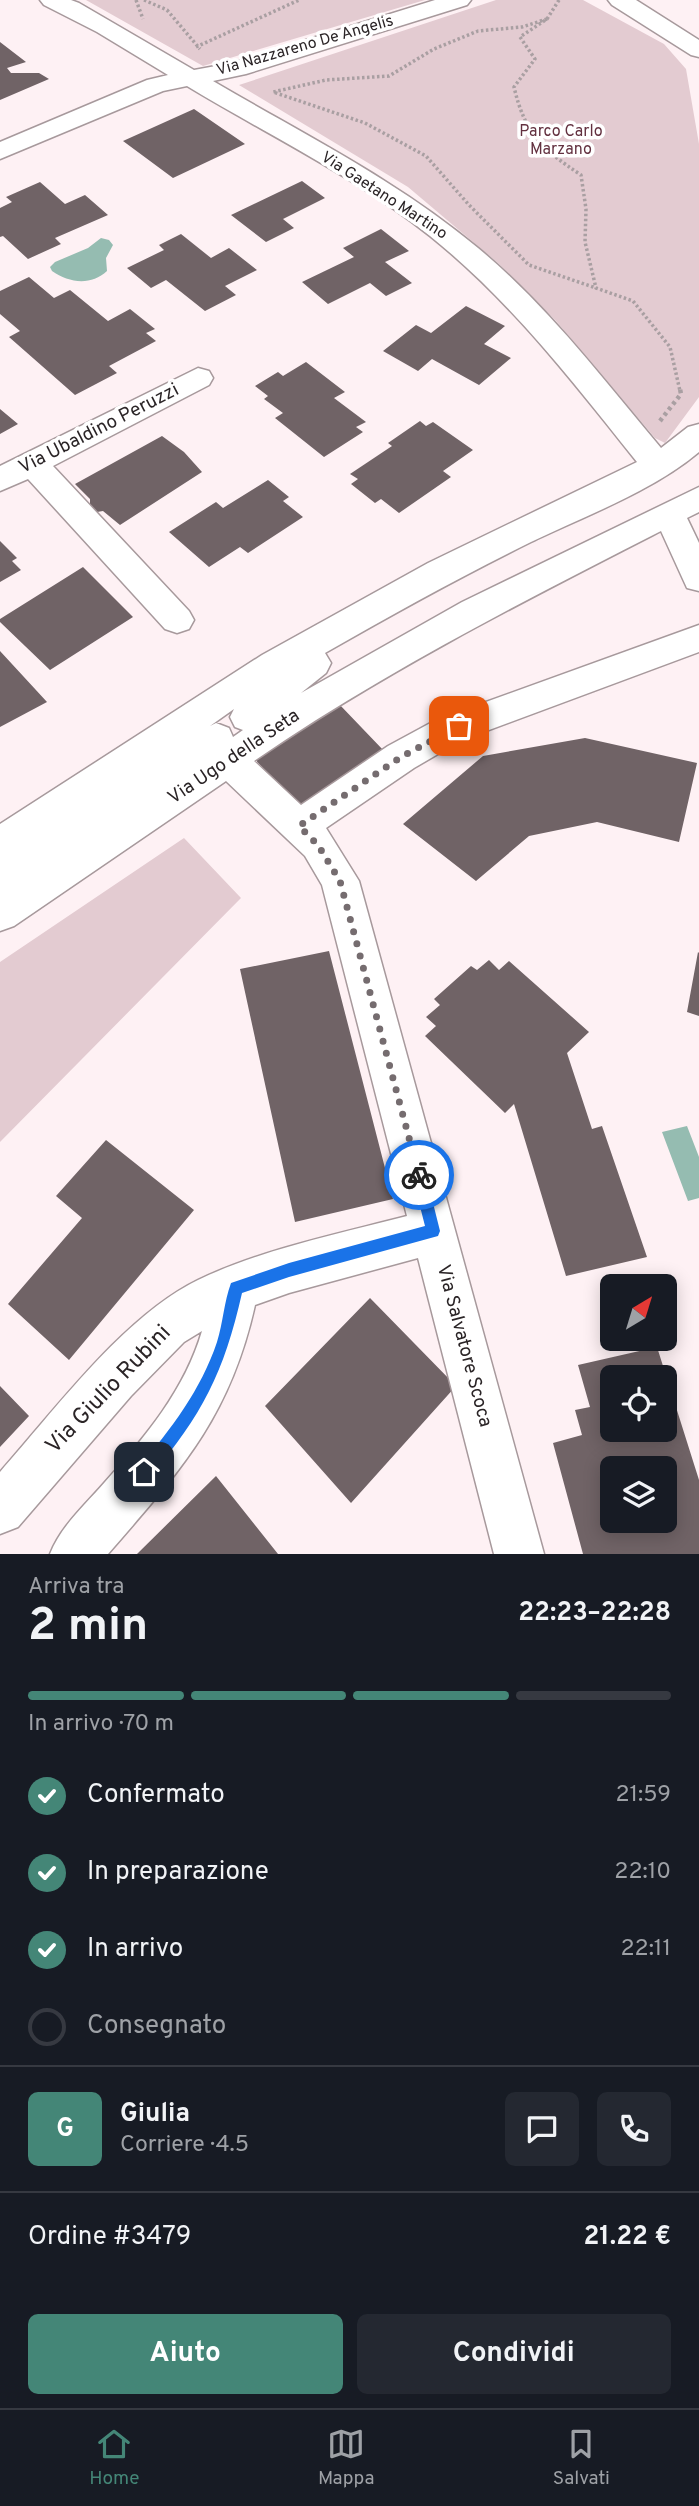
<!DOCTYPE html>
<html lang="it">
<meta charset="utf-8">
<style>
:root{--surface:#171b24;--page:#242831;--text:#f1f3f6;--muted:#9ea1a6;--line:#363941;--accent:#448677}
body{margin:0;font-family:Overpass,sans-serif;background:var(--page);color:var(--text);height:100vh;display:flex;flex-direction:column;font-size:26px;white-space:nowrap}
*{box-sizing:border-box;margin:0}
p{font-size:23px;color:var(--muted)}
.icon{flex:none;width:38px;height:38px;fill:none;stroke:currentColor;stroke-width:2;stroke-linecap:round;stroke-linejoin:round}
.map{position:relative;height:1554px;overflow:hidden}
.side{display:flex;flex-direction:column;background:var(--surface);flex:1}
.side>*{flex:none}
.needle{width:46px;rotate:38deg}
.tools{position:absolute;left:600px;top:1274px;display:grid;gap:14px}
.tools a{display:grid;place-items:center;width:77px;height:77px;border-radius:10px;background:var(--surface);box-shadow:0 4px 18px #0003;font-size:35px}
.pin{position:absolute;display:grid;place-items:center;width:60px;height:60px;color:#fff;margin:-30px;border-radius:14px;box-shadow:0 4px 10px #0006}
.courier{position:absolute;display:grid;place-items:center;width:70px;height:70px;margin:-35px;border:5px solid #1a73e8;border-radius:50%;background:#fff;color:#222;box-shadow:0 2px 9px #0007}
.headline em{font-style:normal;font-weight:700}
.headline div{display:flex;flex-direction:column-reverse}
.headline{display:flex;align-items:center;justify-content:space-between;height:119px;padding:0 28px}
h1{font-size:46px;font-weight:700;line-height:52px}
.bar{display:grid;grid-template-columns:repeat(4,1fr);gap:10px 7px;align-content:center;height:84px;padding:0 28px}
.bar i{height:9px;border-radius:5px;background:var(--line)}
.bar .selected{background:var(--accent)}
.bar p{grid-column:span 4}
.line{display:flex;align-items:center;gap:18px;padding:0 28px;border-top:2px solid var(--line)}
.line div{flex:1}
.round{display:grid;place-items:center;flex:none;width:74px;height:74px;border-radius:10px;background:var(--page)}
ol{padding:0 28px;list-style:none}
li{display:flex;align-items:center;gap:21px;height:77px}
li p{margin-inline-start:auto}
li .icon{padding:7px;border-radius:50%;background:var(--accent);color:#fff;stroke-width:4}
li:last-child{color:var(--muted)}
li i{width:38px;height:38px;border:4px solid var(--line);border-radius:50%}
.cta{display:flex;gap:14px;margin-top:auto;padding:14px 28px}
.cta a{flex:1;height:80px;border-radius:10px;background:var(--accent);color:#fff;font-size:28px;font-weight:700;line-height:80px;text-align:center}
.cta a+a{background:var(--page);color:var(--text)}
.dock{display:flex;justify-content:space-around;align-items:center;height:98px;border-top:2px solid var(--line);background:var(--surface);font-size:19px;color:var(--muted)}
.dock a{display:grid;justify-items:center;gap:4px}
.dock .selected{color:var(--accent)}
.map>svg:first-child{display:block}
.green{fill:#e3cbd1}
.water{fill:#95bcb1}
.building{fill:#706366;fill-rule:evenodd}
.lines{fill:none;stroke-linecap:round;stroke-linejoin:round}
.minor-casing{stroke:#a7999c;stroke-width:3}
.path-far1{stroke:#a99fa2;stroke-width:3.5;stroke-dasharray:2.5 2.5;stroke-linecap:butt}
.path{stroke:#a99fa2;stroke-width:4.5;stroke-dasharray:3.5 3.5;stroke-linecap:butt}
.minor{fill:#fff;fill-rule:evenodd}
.route{fill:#1a73e8}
.done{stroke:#756c6f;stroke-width:7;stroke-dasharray:0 12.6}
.labels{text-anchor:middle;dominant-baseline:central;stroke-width:7;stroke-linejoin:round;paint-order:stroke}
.far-street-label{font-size:16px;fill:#2b2527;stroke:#fff}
.far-park-label{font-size:16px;fill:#633140;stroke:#fff}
.street-label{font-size:19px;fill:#2b2527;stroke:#fff}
.near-street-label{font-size:23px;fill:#2b2527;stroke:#fff}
</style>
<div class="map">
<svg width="699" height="1554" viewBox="0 0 699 1554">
<rect width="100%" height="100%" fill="#fef1f4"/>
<path class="green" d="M 86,0 L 425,0 L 203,66 Z
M 496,0 L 583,0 L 664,44 L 686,69 L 699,144 L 699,397 L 665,443 L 655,438 L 556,321 L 499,264 L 408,187 L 239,85 Z
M 184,838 L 241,898 L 0,1142 L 0,962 Z"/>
<path class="water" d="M 101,238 L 109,240 L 113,245 L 106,258 L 107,271 C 91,286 69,283 52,271 L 50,267 L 55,262 L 88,248 Z
M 687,1126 L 699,1157 L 699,1198 L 688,1201 L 662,1132 Z"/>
<path class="building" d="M 0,42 L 26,62 L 7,68 L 11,73 L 39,73 L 49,79 L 0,100 Z
M 194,109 L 245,144 L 173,178 L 123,141 Z
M 302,181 L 325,198 L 283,219 L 294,228 L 266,242 L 231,215 Z
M 40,182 L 65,204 L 85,195 L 108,215 L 55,238 L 61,244 L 28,259 L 3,236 L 0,237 L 0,208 L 12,202 L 6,197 Z
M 381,229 L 409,251 L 385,262 L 412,283 L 386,296 L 370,283 L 328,304 L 302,282 L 354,257 L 343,248 Z
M 181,234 L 211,258 L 229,248 L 257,270 L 225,286 L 236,295 L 205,311 L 166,280 L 151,288 L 127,268 L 164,250 L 159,245 Z
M 29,277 L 54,298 L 70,290 L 108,321 L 130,309 L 155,329 L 146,333 L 156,341 L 109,366 L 117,373 L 75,395 L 9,337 L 20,331 L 0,314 L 0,291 Z
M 466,306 L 505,326 L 484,344 L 511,358 L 479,385 L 432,359 L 418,371 L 383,351 L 416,325 L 431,333 Z
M 306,362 L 345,392 L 334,398 L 366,422 L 356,427 L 363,432 L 324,457 L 275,418 L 283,413 L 264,399 L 268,396 L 255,386 L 278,372 L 283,376 Z
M 0,409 L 18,424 L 0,434 Z
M 420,421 L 426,426 L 433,422 L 473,450 L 443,471 L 451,477 L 399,513 L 381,499 L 375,503 L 351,484 L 358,479 L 350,474 L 392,446 L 388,443 Z
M 162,436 L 184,452 L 202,472 L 120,525 L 103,511 L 97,512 L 90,506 L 90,499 L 75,484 Z
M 268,480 L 289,497 L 283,501 L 303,517 L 248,553 L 240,547 L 209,567 L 169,532 L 216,502 L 223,508 Z
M 0,541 L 17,558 L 12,561 L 21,570 L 0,582 Z
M 83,567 L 133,617 L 50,670 L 0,622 L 0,619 Z
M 0,651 L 47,702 L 0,727 Z
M 339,704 L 385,752 L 298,807 L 252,756 Z
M 585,738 L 697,763 L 679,842 L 597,822 L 529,836 L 476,881 L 403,824 L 483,756 Z
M 329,951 L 393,1199 L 295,1222 L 240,969 Z
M 698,952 L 699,953 L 699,1016 L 687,1012 Z
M 489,960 L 499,970 L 509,961 L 589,1032 L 567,1053 L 592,1129 L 602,1126 L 647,1257 L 566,1276 L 514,1104 L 505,1113 L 425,1036 L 436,1026 L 426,1017 L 440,1005 L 434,999 L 471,966 L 477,970 Z
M 106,1140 L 194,1210 L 69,1360 L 8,1304 L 82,1218 L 56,1196 Z
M 370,1298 L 456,1386 L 351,1503 L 265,1406 Z
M 657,1347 L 699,1480 L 699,1554 L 583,1554 L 553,1443 L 582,1435 L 575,1410 L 590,1407 L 578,1365 ZM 612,1377 L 665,1377 L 665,1430 L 612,1430 ZM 612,1468 L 665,1468 L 665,1521 L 612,1521 Z
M 0,1386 L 29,1416 L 0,1447 Z
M 216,1476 L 278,1554 L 137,1554 Z"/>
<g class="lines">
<defs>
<path id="minor" d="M 40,0 L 71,0 L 79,3 L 194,70 L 232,63 L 435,0 L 471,0 L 467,5 L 246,74 L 213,81 C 303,134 397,180 478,248 C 548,306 603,379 661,448 L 688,427 L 699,424 L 699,452 C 653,491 585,516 531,542 C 460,577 393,614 325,653 L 331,663 L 326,673 L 301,693 L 462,602 L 699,487 L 699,512 L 687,518 L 699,543 L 699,591 L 687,588 L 661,531 C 522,602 382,673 254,761 L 301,805 L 388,746 L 436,720 L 699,625 L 699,652 L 462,740 L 414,768 L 326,828 L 359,881 L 544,1554 L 494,1554 L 418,1258 L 289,1293 L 255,1305 C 230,1417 181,1470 108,1554 L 50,1554 C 61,1526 85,1505 105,1482 C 145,1437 185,1390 202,1331 L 184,1342 L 131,1396 L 18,1527 L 0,1534 L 0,1472 C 55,1410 124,1316 198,1280 C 263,1249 338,1234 407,1216 L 322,885 L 305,856 L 226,781 L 14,926 L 0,931 L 0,824 L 262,655 L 428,563 L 637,462 C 573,382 511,301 430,236 C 356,177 268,135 187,86 L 163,91 L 0,159 L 0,142 L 147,80 L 168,75 L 97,32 L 44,5 ZM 234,709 L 230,717 L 235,727 L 243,730 L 233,737 L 229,728 L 216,723 L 210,726 Z
M 608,0 L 636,0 L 699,40 L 699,57 L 691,55 L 612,5 Z
M 198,368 L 209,371 L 213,378 L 209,385 L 53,466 L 189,611 L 194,620 L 189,629 L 177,633 L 165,629 L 28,479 L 0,491 L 0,466 Z"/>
</defs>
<use href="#minor" class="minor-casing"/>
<path class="path-far1" d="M 136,0 L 143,19
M 144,0 L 167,10 L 200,49
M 559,0 L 547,19 L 520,37 L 535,59 L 514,87 C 525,134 542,149 581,175 L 586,209 L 585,242 L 596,288 L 633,301 L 670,347 L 680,391
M 547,19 L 522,27 L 478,31 L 434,49 L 389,76 L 326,80 L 273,92 L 365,123 L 426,156 L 469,205 L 529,265 L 596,288
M 196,47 L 299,0"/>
<path class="path" d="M 660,421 L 681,394 L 680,389"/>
<use href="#minor" class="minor"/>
</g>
<path class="route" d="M 419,1169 L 426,1175 L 440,1231 L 438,1236 L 289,1277 L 242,1293 C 224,1373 202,1415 150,1477 L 144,1480 L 139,1477 L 137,1472 L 139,1467 C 171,1429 201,1390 217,1342 C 223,1323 224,1302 231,1283 L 289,1263 L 425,1226 L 412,1175 Z"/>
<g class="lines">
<path class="done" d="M 419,1175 L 340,881 L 318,845 L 299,826 L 401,757 L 459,726"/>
</g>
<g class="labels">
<g class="far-street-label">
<text transform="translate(305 46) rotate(-16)">Via Nazzareno De Angelis</text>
<text transform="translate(384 196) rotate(33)">Via Gaetano Martino</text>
</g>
<g class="far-park-label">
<text x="561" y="132">Parco Carlo<tspan x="561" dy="18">Marzano</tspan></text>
</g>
<g class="street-label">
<text transform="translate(99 429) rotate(-27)">Via Ubaldino Peruzzi</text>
<text transform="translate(234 757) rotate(-34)">Via Ugo della Seta</text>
<text transform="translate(464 1346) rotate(75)">Via Salvatore Scoca</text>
</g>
<g class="near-street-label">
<text transform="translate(109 1390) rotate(-46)">Via Giulio Rubini</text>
</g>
</g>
</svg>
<div class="tools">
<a><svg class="needle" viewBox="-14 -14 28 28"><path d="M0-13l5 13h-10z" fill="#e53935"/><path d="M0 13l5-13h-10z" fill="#9ea1a6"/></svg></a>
<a><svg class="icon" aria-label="locate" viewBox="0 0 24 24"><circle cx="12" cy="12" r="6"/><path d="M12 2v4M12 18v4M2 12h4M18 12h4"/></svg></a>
<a><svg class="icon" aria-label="layers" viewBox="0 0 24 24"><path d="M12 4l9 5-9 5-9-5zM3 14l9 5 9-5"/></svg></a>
</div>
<div class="pin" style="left:459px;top:726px;background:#ea580c"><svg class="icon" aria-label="bag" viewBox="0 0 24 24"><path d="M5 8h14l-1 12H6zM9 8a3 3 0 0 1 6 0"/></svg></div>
<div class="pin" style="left:144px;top:1472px;background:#1f2937"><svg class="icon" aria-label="home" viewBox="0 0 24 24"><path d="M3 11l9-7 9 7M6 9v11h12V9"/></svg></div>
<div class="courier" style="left:419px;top:1175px"><svg class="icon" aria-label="bike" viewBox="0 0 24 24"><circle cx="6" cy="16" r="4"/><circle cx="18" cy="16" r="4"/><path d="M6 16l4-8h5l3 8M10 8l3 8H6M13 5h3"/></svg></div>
</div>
<section class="side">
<div class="headline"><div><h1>2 min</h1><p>Arriva tra</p></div><em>22:23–22:28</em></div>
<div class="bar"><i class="selected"></i><i class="selected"></i><i class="selected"></i><i></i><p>In arrivo · 70 m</p></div>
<ol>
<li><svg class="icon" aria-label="check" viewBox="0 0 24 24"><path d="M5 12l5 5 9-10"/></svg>Confermato<p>21:59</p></li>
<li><svg class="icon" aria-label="check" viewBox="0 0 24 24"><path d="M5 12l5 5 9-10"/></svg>In preparazione<p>22:10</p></li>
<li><svg class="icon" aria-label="check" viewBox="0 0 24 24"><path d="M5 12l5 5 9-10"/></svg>In arrivo<p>22:11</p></li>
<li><i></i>Consegnato</li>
</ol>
<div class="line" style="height:126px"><b class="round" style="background:var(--accent);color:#fff">G</b><div><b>Giulia</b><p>Corriere · 4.5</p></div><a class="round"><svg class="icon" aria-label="chat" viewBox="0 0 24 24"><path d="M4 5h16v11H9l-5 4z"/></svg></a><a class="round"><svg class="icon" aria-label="phone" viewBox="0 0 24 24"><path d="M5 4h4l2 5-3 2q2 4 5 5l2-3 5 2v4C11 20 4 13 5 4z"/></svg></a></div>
<div class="line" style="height:91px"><div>Ordine #3479</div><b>21.22 €</b></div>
<div class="cta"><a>Aiuto</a><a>Condividi</a></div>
</section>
<nav class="dock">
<a class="selected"><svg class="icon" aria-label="home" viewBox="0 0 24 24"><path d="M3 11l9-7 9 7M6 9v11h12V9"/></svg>Home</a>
<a><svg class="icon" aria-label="map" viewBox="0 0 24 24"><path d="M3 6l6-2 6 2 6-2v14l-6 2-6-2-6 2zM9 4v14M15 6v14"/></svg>Mappa</a>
<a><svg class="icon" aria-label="saved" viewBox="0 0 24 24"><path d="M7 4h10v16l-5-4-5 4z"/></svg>Salvati</a>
</nav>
